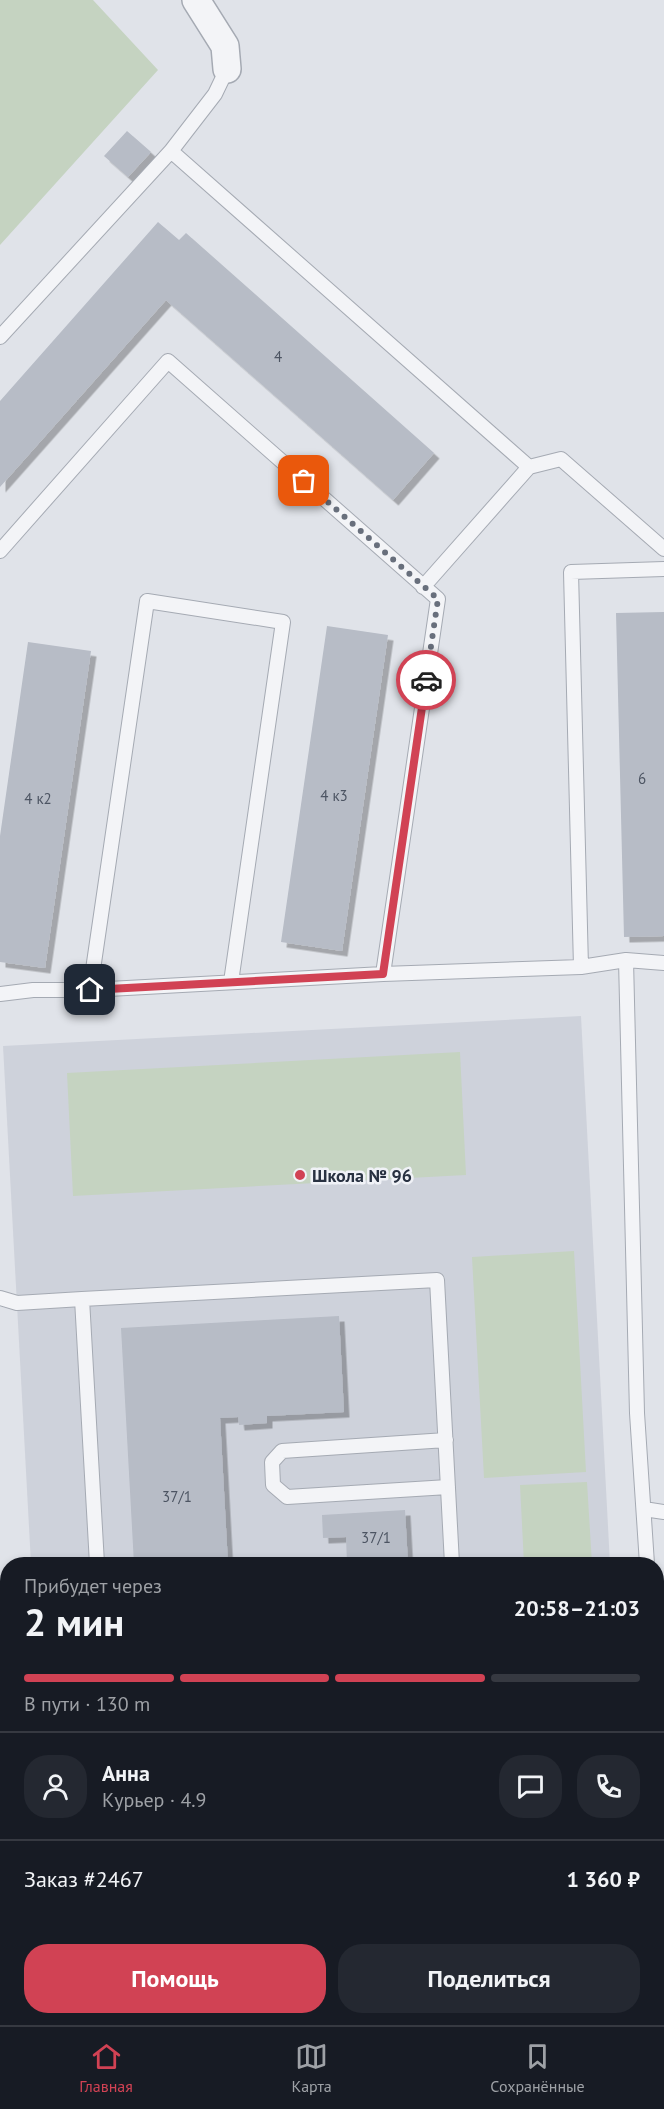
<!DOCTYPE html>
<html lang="ru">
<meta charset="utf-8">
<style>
:root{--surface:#171b24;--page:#242831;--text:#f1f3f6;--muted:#9ea1a6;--line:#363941;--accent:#d14254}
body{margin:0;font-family:"PT Sans",sans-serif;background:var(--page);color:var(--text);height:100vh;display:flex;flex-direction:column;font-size:22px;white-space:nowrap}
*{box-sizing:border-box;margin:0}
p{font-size:20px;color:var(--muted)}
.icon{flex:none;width:33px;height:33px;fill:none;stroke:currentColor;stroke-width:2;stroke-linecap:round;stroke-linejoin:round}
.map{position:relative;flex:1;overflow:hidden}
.panel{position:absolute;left:0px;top:1557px;width:664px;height:468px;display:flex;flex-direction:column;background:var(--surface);border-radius:24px 24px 0 0;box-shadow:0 3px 9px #0003}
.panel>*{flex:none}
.pin{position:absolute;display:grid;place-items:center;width:51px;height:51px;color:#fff;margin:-26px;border-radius:12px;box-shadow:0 3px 9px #0006}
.courier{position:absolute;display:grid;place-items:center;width:60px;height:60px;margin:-30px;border:4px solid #d14254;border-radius:50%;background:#fff;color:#222;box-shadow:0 2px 8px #0007}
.headline em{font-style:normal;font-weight:700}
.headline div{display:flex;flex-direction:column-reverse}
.headline{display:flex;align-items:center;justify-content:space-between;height:102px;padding:0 24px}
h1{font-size:39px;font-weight:700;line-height:45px}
.bar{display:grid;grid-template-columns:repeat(4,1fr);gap:9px 6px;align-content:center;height:72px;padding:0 24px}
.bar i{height:8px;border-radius:4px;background:var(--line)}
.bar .selected{background:var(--accent)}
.bar p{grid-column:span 4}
.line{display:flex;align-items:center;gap:15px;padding:0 24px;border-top:2px solid var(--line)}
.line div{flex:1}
.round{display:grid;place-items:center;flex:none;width:63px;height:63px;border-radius:24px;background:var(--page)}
.primary-button{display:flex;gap:12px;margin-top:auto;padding:12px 24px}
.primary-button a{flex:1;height:69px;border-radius:24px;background:var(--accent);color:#fff;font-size:24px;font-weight:700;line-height:69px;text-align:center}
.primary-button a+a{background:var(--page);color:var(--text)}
.tab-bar{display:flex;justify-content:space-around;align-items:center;height:84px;border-top:2px solid var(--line);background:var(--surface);font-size:16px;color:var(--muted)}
.tab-bar a{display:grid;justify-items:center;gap:3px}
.tab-bar .selected{color:var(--accent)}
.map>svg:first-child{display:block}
.built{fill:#ced2db}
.green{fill:#c5d3c1}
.building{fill:#b7bcc6;filter:url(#shadow)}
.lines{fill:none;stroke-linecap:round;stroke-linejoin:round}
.lane-casing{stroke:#a5aab3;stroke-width:16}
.street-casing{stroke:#a5aab3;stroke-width:30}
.lane{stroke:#f3f4f7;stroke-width:14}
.street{stroke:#f3f4f7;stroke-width:27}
.done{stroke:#686f7c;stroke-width:6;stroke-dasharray:0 10.8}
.route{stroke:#d14254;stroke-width:8}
.poi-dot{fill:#d14254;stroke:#f0f2f7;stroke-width:2}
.labels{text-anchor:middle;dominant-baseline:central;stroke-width:5;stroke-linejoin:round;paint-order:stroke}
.number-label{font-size:15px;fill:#4c5462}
.poi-label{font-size:18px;font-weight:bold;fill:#283141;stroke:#f0f2f7;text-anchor:start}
</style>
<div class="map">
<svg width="664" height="2025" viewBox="0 0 664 2025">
<defs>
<filter id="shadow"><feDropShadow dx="5.5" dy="5.5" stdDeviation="0" flood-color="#0004"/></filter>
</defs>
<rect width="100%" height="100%" fill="#e0e3e9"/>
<path class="built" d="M 581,1016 L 610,1564 L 31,1564 L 3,1046 Z"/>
<path class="green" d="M 0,0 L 93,0 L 158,70 L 0,245 Z
M 460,1052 L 466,1175 L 73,1196 L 67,1073 Z
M 574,1251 L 586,1472 L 484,1478 L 472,1257 Z
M 587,1482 L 592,1564 L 524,1564 L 520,1485 Z"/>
<path class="building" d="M 127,131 L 151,152 L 128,177 L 104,156 Z
M 158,222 L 179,240 L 186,233 L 434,453 L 393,500 L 166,300 L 0,487 L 0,401 Z
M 664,612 L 664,936 L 624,937 L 616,613 Z
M 327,626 L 388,635 L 342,951 L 281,942 Z
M 28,642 L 91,651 L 45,968 L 0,962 L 0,836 Z
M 339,1316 L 344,1412 L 267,1416 L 267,1423 L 239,1425 L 238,1417 L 220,1418 L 228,1564 L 134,1564 L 121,1328 Z
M 405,1510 L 408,1564 L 347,1564 L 346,1537 L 323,1538 L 322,1515 Z"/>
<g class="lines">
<defs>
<path id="lane" d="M 171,151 L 529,467 L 423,587
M 0,337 L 171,151 L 215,94 L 227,69
M 529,467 L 561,459 L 664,549
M 0,551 L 168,361 L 438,599 L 383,974
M 626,960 L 637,1413 L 647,1564
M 581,967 L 571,572 L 664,569
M 90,990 L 147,601 L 283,622 L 231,982
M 0,994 L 33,990 L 90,990 L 383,974 L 581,967 L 626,960 L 664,963
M 0,1298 L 17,1303 L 82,1299
M 446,1440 L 282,1451 L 272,1462 L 273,1485 L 287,1497 L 448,1487
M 644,1509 L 664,1512
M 97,1564 L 82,1299 L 437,1280 L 452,1564
M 657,1745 L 664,1870
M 0,1810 L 8,1810
M 0,1964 L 8,1963
M 657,2004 L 664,2003
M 20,2018 L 21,2025
M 121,2018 L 122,2025
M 281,2025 L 416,2018"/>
<path id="street" d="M 196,0 L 225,46 L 227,69"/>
</defs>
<use href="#lane" class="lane-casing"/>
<use href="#street" class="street-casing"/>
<use href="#lane" class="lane"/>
<use href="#street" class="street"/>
</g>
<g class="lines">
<path class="done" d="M 304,481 L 438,599 L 426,680"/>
<path class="route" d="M 90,990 L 383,974 L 426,680"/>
</g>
<circle class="poi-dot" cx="300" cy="1175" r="6"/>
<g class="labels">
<g class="number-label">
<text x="278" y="356">4</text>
<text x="642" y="778">6</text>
<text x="334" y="795">4 к3</text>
<text x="38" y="798">4 к2</text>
<text x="177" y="1496">37/1</text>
<text x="376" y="1537">37/1</text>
</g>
<g class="poi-label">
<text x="312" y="1175">Школа № 96</text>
</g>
</g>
</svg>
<div class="pin" style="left:304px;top:481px;background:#ea580c"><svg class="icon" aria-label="bag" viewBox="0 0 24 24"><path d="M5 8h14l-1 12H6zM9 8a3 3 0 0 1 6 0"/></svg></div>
<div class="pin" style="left:90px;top:990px;background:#1f2937"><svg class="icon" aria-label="home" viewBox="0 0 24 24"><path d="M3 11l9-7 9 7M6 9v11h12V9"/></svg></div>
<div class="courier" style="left:426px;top:680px"><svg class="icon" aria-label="car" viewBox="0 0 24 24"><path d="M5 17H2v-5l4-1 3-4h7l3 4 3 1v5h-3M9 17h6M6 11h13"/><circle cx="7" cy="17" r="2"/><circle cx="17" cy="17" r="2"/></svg></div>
<section class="panel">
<div class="headline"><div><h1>2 мин</h1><p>Прибудет через</p></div><em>20:58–21:03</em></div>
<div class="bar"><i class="selected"></i><i class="selected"></i><i class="selected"></i><i></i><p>В пути · 130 m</p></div>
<div class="line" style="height:108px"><a class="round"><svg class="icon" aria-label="person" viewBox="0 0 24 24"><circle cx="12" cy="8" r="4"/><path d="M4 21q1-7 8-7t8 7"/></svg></a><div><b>Анна</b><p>Курьер · 4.9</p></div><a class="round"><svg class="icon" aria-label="chat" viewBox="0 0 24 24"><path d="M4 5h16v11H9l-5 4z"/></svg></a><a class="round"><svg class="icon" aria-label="phone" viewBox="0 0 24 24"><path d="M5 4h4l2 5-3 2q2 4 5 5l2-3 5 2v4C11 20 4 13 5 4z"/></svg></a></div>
<div class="line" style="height:78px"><div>Заказ #2467</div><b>1 360 ₽</b></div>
<div class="primary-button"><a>Помощь</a><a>Поделиться</a></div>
</section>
</div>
<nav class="tab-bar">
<a class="selected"><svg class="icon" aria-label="home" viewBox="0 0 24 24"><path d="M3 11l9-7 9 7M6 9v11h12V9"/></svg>Главная</a>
<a><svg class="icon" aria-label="map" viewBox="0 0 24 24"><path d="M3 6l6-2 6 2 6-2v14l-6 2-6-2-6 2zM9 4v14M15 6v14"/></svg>Карта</a>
<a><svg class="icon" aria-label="saved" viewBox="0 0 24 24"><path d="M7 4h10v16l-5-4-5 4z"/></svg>Сохранённые</a>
</nav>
